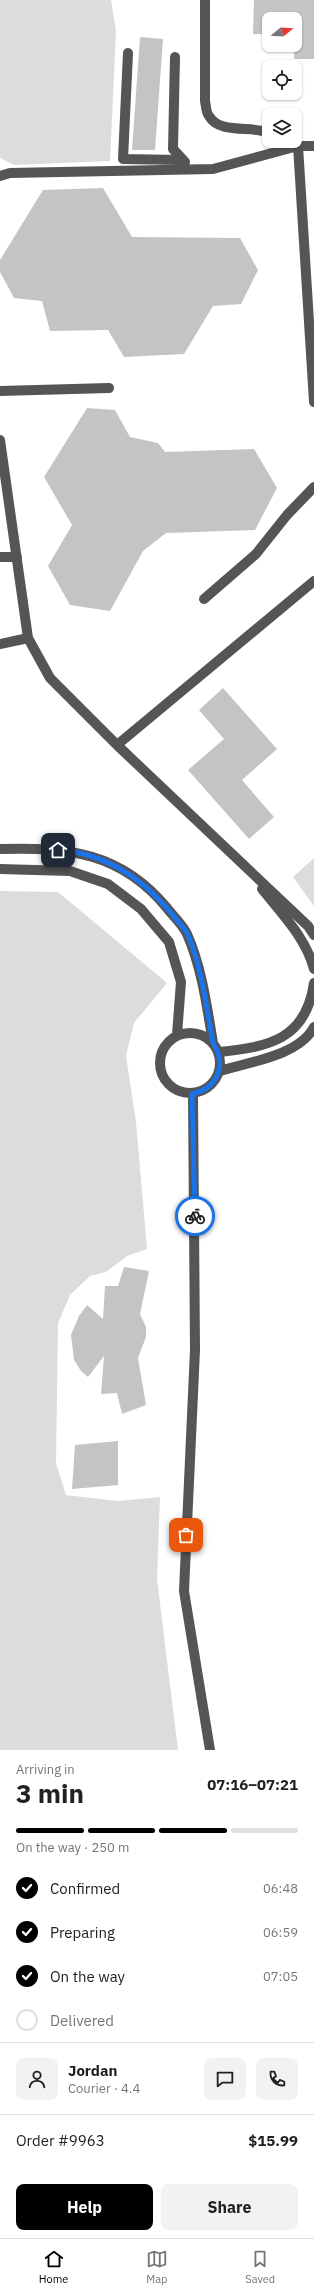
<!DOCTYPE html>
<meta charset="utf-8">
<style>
:root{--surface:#fff;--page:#f2f2f2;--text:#202124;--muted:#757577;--line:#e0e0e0;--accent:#000}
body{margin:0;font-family:"IBM Plex Sans",sans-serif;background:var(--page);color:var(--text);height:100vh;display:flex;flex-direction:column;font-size:15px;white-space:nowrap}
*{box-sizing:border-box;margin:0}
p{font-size:13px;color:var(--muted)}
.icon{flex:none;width:22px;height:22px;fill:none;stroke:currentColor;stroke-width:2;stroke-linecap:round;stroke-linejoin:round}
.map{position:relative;height:1750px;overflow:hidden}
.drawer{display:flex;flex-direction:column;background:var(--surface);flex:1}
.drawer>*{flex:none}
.needle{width:26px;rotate:72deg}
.tools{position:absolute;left:262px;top:12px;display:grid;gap:8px}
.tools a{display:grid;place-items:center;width:40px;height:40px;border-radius:8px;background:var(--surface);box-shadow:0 1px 3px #0004;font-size:20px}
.pin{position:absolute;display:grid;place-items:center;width:34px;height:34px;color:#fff;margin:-17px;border-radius:8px;box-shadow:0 2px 6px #0006}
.courier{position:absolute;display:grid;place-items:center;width:40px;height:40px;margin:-20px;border:3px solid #1a73e8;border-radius:50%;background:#fff;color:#222;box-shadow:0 1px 5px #0007}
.headline em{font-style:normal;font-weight:700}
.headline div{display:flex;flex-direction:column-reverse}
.headline{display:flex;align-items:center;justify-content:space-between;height:68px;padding:0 16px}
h1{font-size:26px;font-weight:700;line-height:30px}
.bar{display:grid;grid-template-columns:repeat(4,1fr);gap:6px 4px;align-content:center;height:48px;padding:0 16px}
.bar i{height:5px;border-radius:3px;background:var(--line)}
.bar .selected{background:var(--accent)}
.bar p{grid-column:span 4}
.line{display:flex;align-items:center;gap:10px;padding:0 16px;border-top:1px solid var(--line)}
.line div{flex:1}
.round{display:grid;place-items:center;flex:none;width:42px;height:42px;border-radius:8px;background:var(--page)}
ol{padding:0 16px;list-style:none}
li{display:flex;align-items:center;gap:12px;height:44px}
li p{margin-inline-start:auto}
li .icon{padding:4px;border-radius:50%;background:var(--accent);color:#fff;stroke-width:4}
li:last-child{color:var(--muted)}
li i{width:22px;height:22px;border:2px solid var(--line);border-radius:50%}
.button{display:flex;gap:8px;margin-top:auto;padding:8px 16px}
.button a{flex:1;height:46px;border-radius:8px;background:var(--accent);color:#fff;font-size:16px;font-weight:700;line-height:46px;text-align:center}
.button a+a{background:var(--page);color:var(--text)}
.tab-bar{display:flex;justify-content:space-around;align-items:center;height:56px;border-top:1px solid var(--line);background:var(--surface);font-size:11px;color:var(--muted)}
.tab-bar a{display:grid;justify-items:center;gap:2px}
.tab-bar .selected{color:var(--accent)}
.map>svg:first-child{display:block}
.green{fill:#dcdcdc}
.building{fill:#c4c4c4}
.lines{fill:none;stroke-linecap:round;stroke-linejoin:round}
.minor{stroke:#555;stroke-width:10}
.done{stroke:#595959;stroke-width:4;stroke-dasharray:0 7.2}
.route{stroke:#1a73e8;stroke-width:5}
</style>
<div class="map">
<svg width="314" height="1750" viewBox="0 0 314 1750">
<rect width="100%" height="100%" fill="#fff"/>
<path class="green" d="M 0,0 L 111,0 L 116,31 L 110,161 L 14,165 L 0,158 Z
M 314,858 L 314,906 L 293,877 Z
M 0,891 L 58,892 L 167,983 L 134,1023 L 126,1056 L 136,1122 L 147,1249 L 127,1256 L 106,1272 L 90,1276 L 70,1295 L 58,1323 L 56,1463 L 66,1495 L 118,1501 L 160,1497 L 157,1579 L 178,1750 L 0,1750 Z"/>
<path class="building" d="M 254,0 L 314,0 L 314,59 L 294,59 L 295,19 L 269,19 L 269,34 L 253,34 Z
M 140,37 L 163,39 L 155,150 L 132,150 Z
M 103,188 L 132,237 L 240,238 L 258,270 L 241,304 L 213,306 L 184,354 L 124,357 L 108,330 L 50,331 L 42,301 L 14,298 L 0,272 L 0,260 L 43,190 Z
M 87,408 L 115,410 L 130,437 L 158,443 L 165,452 L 254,449 L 277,488 L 255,530 L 166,533 L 143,551 L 110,611 L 70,605 L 48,566 L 72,525 L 44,477 Z
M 223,688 L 277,749 L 242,780 L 274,817 L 249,839 L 188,770 L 224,739 L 199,710 Z
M 124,1267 L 149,1271 L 140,1314 L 146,1327 L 146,1337 L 138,1358 L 146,1405 L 122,1414 L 117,1393 L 101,1394 L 104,1356 L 88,1377 L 81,1371 L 74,1360 L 71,1335 L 79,1316 L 87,1305 L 103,1319 L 105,1286 L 118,1286 Z
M 118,1441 L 118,1485 L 72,1489 L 75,1445 Z"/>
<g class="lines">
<path class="minor" d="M 205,0 L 205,101 C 206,105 206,113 209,116 C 220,135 253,125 269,133
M 128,53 L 123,159 L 181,160
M 175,57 L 173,149 L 185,162
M 287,141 L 298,146 L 314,402
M 0,176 L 10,173 L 213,169 L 298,146 L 314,146
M 0,391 L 109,388
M 0,440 L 28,638 L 50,678 L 117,745 L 308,926 L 314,935
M 0,557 L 17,557
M 204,599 L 256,554 L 287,515 L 314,487
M 0,644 L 28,638
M 117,745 L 314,581
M 0,849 C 68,847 121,852 167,908 C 173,916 183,925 187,934 C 202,968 207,1007 213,1043
M 0,869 L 70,871 L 108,884 L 141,909 L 169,942 L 181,982 L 177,1035
M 262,889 C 282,914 306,938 314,969
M160 1063a30 30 0 1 1 60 0a30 30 0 1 1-60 0Z
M 219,1052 C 268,1047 306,1040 314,983
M 220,1071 C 248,1062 299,1056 314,1027
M 193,1094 L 195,1350 L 184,1591 L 210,1750"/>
</g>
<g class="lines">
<path class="done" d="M 186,1535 L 195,1350 L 195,1216"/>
<path class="route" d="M 58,850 C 105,853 143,879 172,914 C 176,920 184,927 187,933 C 201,962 207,1011 213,1043 C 227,1065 218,1088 192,1094 L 195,1216"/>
</g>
</svg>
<div class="tools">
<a><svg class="needle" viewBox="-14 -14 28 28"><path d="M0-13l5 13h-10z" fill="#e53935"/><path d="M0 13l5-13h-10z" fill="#757577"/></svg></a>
<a><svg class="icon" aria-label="locate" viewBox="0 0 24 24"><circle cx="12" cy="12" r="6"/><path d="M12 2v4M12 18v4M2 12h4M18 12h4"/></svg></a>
<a><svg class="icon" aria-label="layers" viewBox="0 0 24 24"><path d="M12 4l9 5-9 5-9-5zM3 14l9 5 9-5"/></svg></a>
</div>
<div class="pin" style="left:186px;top:1535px;background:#ea580c"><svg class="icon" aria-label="bag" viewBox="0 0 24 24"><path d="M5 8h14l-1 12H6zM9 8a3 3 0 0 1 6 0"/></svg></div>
<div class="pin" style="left:58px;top:850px;background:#1f2937"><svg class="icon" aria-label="home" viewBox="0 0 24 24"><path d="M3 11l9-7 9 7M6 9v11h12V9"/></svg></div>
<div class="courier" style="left:195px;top:1216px"><svg class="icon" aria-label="bike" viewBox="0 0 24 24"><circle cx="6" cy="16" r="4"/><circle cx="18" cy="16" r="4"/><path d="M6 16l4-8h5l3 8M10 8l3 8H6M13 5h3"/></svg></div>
</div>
<section class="drawer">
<div class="headline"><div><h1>3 min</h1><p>Arriving in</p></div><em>07:16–07:21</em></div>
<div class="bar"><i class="selected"></i><i class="selected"></i><i class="selected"></i><i></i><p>On the way · 250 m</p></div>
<ol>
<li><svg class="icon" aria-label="check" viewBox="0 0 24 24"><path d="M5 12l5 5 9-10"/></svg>Confirmed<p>06:48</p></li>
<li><svg class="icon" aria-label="check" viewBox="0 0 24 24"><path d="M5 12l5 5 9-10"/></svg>Preparing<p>06:59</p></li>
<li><svg class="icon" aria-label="check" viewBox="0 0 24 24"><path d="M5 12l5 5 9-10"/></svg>On the way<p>07:05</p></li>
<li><i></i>Delivered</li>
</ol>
<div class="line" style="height:72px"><a class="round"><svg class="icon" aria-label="person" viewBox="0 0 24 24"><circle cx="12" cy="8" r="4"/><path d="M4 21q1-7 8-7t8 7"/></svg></a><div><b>Jordan</b><p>Courier · 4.4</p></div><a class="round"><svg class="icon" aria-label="chat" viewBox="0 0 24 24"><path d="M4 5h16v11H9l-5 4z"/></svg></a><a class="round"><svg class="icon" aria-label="phone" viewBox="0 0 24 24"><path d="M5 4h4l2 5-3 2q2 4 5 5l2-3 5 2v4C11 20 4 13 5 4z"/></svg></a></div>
<div class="line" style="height:52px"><div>Order #9963</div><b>$15.99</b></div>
<div class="button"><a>Help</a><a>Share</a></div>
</section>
<nav class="tab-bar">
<a class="selected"><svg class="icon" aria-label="home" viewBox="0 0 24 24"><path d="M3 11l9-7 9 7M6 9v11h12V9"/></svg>Home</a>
<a><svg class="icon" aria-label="map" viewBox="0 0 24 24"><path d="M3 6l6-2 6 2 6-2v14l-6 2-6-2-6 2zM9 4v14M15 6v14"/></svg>Map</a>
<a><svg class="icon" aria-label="saved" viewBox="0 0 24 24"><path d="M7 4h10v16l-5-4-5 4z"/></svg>Saved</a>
</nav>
